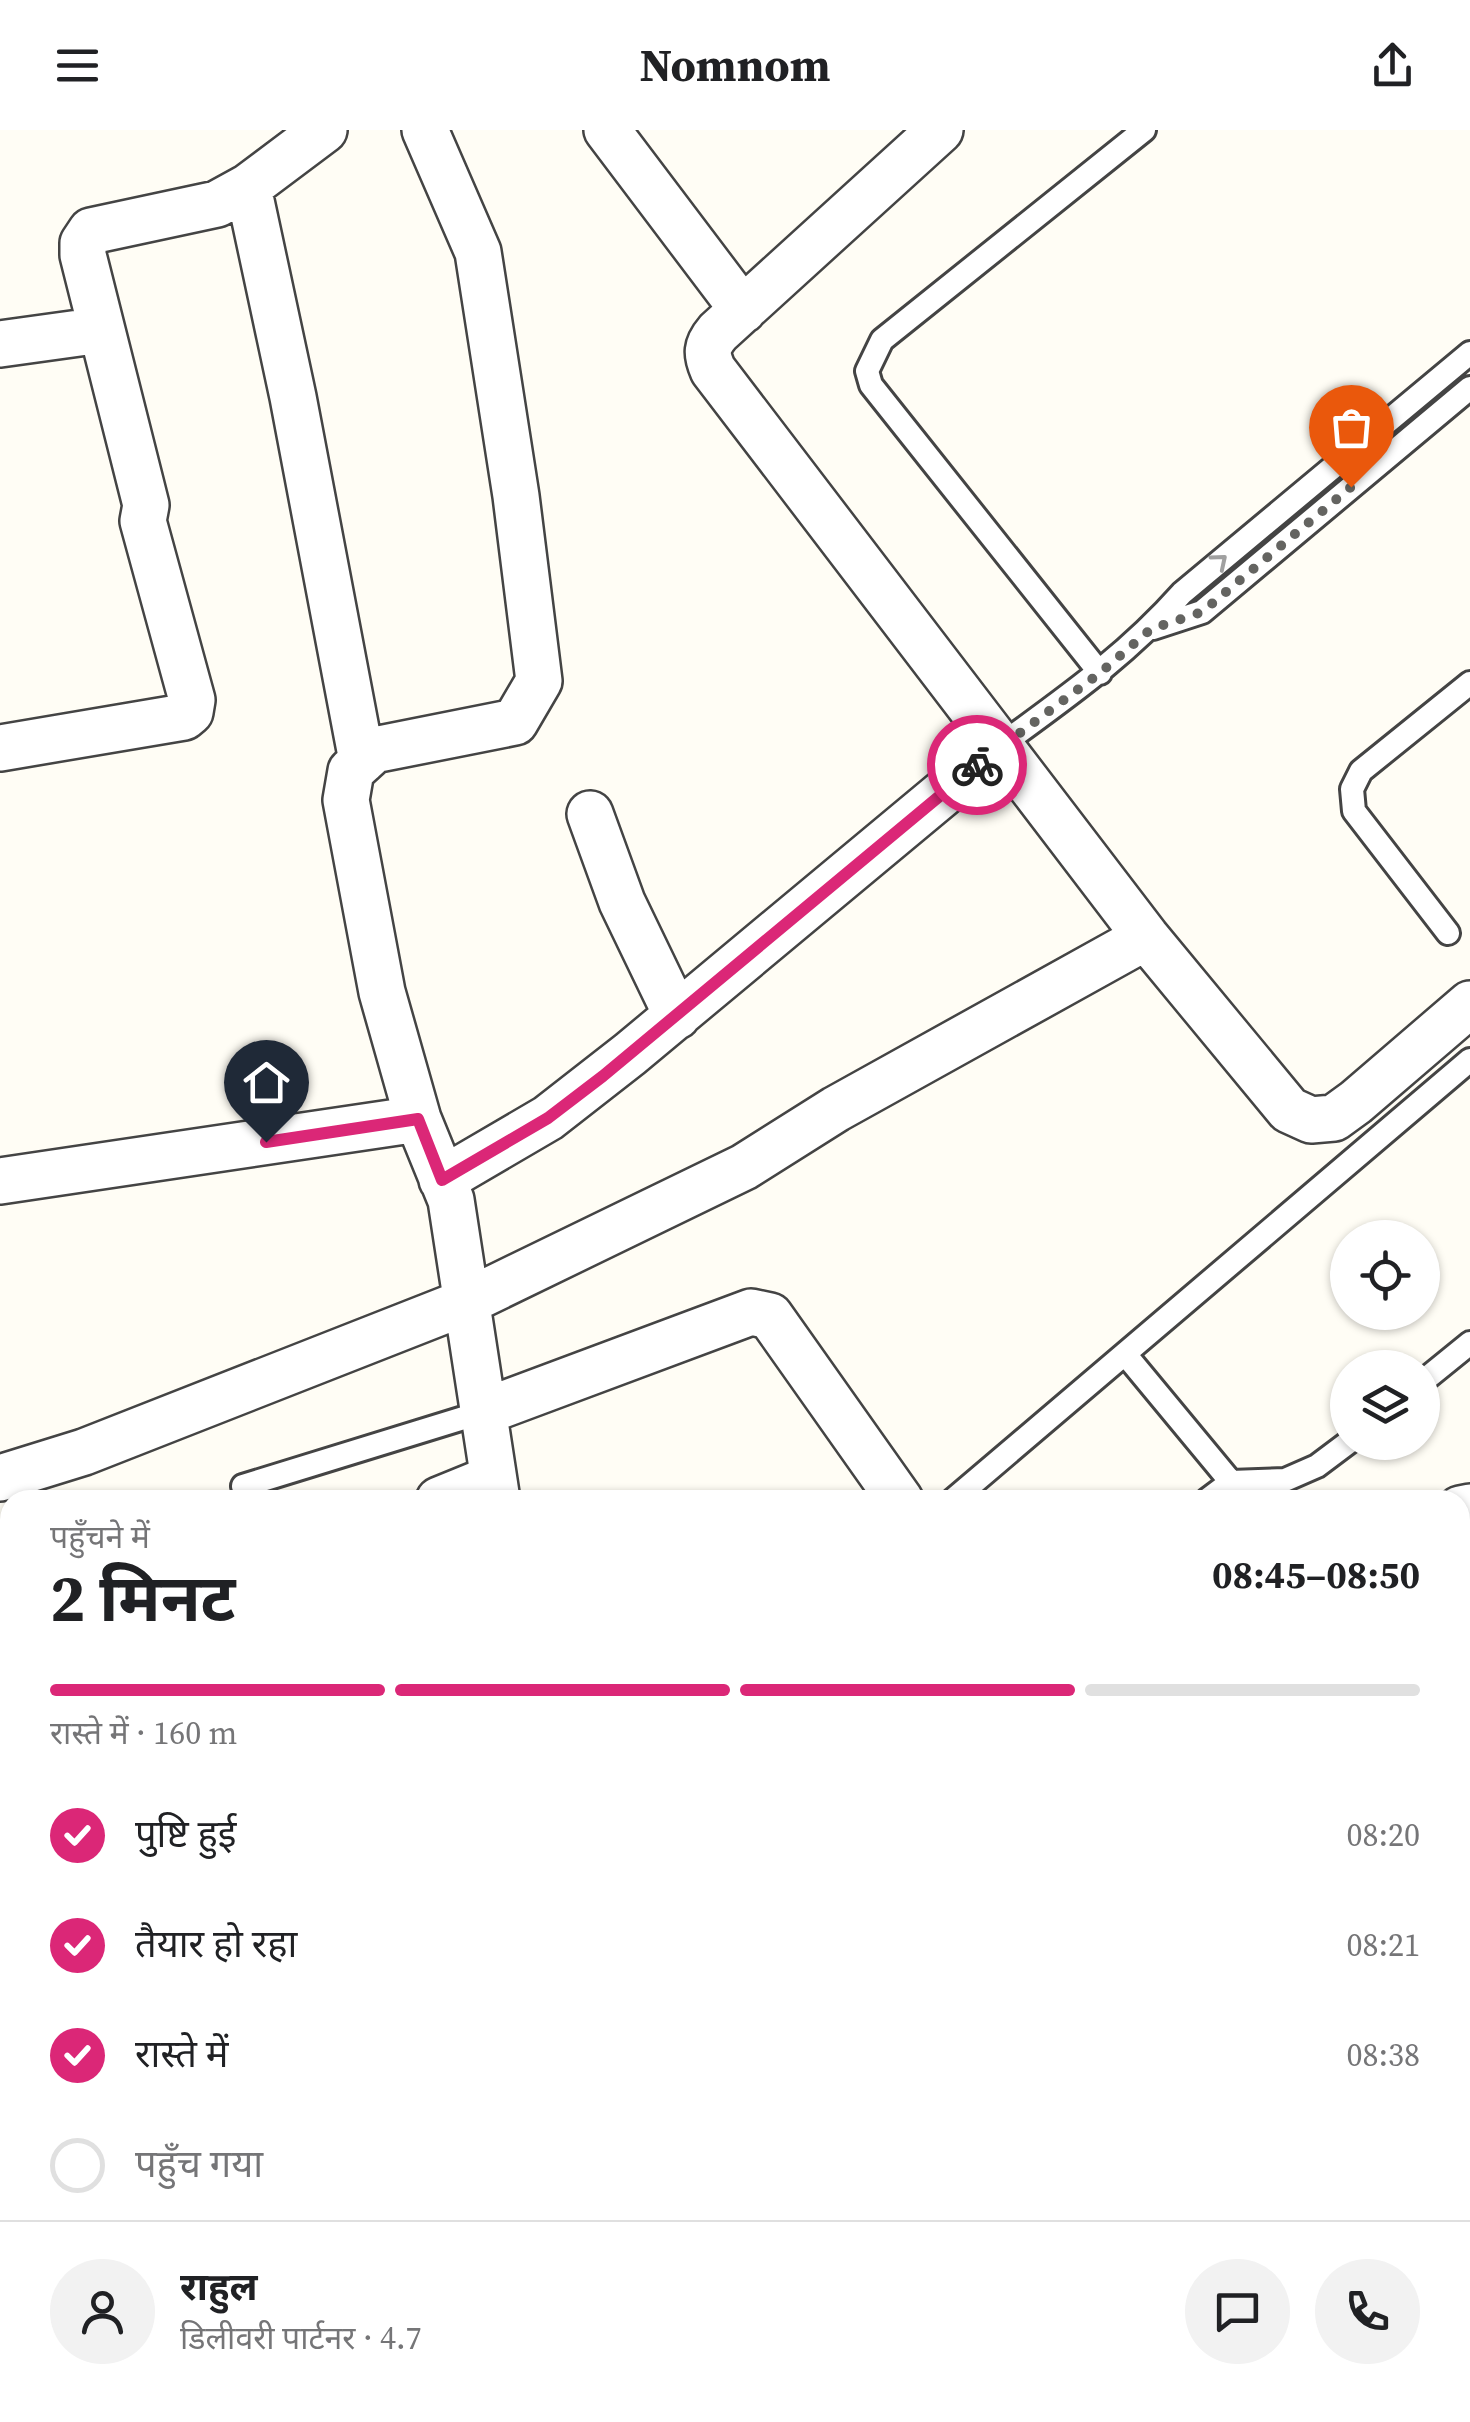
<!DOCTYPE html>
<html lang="hi">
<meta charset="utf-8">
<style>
:root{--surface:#fff;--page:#f2f2f2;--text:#202124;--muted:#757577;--line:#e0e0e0;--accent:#db2777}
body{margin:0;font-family:"Source Serif 4","Noto Sans Devanagari",serif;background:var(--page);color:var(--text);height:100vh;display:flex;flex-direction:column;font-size:38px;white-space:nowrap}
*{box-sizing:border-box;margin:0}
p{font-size:32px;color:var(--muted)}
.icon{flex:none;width:55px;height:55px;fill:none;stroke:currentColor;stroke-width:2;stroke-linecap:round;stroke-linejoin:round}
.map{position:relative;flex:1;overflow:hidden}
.details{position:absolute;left:0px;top:1360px;width:1470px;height:932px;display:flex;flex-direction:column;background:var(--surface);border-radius:30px 30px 0 0;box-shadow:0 2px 8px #0004}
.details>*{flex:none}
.fabs{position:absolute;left:1330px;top:1090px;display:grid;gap:20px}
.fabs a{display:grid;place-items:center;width:110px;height:110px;border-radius:50%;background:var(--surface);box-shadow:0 2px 8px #0004;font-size:50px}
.pin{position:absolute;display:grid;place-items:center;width:85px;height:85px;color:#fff;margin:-102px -42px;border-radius:50% 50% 50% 0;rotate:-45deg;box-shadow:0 0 10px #0007}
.pin .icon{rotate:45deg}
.courier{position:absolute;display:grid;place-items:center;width:100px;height:100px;margin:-50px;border:8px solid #db2777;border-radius:50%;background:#fff;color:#222;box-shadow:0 2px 12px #0007}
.headline em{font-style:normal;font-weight:700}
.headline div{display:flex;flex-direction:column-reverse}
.headline{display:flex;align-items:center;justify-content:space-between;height:170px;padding:0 50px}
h1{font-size:65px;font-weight:700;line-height:75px}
.bar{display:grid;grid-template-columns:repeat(4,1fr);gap:15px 10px;align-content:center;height:120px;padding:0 50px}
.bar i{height:12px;border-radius:8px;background:var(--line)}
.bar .selected{background:var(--accent)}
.bar p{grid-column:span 4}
.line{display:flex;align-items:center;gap:25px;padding:0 50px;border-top:2px solid var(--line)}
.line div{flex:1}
.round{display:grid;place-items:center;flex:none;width:105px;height:105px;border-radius:52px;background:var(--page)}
ol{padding:0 50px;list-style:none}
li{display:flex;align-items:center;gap:30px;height:110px}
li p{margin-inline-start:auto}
li .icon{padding:10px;border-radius:50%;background:var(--accent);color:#fff;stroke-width:4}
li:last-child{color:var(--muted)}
li i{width:55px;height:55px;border:5px solid var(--line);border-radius:50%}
header{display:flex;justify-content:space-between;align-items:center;height:130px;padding:0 50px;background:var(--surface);font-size:45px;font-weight:700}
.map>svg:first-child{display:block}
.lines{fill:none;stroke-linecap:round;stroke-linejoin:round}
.service-casing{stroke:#444;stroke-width:28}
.minor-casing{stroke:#444;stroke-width:50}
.service{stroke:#fff;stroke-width:22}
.minor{stroke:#fff;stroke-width:45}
.oneway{stroke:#a0a0a0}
.done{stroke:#646461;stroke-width:10;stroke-dasharray:0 18}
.route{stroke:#db2777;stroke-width:12}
</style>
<header><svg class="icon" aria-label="menu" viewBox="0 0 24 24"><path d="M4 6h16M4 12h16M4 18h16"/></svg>Nomnom<svg class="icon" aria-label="share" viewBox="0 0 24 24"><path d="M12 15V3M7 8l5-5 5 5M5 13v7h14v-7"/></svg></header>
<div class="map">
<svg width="1470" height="2292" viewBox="0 0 1470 2292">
<rect width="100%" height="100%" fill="#fffdf5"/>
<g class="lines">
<defs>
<path id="service" d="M 1153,498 L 1202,482 L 1470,258
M 1100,543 L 871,255 L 867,241 L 882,210 L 1144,0
M 1001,615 C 1068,566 1127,525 1182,463 L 1470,223
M 1448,803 L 1354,681 L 1352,659 L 1361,641 L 1470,553
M 1125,1224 L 1231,1352
M 1422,1252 L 1470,1213
M 243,1356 L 483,1282
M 953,1370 L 1470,930
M 1207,1370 L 1231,1352 L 1285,1350 L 1317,1336 L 1349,1312"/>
<path id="minor" d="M 607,0 L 743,180
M 940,0 L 718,202 C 706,216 706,224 713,240 L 1146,807 L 1289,980 L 1311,990 L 1334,988 L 1356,972 L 1470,874
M 248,57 L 293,267 L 362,631
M 0,214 L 101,200
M 0,618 L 184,587 L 190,582 L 192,570 L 143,391 L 146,375 L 83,125 L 83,113 L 91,101 L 217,74 L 248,57 L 324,0
M 590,684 L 622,772 L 677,886
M 418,989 L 382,862 L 346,670 L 351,641 L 374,620 L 515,592 L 539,551 L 516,366 L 478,122 L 425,0
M 442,1050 L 548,988 L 630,924 L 1001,615
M 0,1051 L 418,989 L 451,1070 L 497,1370
M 483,1282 L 751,1182 L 770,1186 L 900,1370
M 0,1348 L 84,1322 L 466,1172 L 744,1037 L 836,979 L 1146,807
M 439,1370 L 493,1348
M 1460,1379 L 1470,1377
M 1460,1524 L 1470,1541
M 0,1750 L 10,1746
M 1460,1951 L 1470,1947
M 1460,2144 L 1470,2165
M 289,2282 L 290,2292
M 638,2282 L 640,2292
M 952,2282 L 957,2292
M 1363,2282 L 1368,2292"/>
</defs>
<use href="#service" class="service-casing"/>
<use href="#minor" class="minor-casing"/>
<use href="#service" class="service"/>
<use href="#minor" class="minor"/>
</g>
<defs><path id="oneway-chevron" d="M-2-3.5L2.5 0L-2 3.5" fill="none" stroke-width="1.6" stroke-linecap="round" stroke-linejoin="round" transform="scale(2.5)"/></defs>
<use class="oneway" href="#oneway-chevron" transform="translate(1220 431) rotate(-40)"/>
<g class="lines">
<path class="done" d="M 977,635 L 1100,543 L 1151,499 L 1202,482 L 1351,357"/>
<path class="route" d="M 266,1012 L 418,989 L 442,1050 L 548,988 L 603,946 L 977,635"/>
</g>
</svg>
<div class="fabs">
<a><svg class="icon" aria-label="locate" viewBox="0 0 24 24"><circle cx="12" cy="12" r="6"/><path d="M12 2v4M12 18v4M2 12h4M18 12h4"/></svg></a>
<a><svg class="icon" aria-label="layers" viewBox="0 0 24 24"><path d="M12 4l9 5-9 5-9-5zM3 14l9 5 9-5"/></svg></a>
</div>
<div class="pin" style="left:1351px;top:357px;background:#ea580c"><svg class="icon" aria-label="bag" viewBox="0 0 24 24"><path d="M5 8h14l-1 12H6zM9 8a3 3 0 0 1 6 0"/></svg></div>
<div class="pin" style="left:266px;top:1012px;background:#1f2937"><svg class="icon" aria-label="home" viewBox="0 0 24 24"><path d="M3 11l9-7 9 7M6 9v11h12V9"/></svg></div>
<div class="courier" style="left:977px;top:635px"><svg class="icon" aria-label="bike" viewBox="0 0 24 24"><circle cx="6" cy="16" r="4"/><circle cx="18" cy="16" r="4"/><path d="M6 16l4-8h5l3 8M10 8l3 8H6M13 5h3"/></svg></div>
<section class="details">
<div class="headline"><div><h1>2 मिनट</h1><p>पहुँचने में</p></div><em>08:45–08:50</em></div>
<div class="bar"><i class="selected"></i><i class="selected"></i><i class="selected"></i><i></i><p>रास्ते में · 160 m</p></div>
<ol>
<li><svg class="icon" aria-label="check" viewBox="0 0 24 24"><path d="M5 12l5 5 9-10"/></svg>पुष्टि हुई<p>08:20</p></li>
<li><svg class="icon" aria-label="check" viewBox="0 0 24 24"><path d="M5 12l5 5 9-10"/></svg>तैयार हो रहा<p>08:21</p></li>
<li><svg class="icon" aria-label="check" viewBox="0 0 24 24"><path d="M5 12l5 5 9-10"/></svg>रास्ते में<p>08:38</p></li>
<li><i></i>पहुँच गया</li>
</ol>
<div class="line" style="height:180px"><a class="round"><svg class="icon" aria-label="person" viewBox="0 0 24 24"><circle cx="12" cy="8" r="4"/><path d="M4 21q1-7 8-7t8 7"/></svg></a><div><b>राहुल</b><p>डिलीवरी पार्टनर · 4.7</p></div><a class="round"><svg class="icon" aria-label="chat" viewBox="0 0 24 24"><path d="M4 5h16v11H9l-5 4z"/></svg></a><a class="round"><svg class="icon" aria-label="phone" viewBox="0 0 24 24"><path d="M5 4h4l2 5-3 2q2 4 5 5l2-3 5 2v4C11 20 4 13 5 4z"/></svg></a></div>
</section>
</div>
